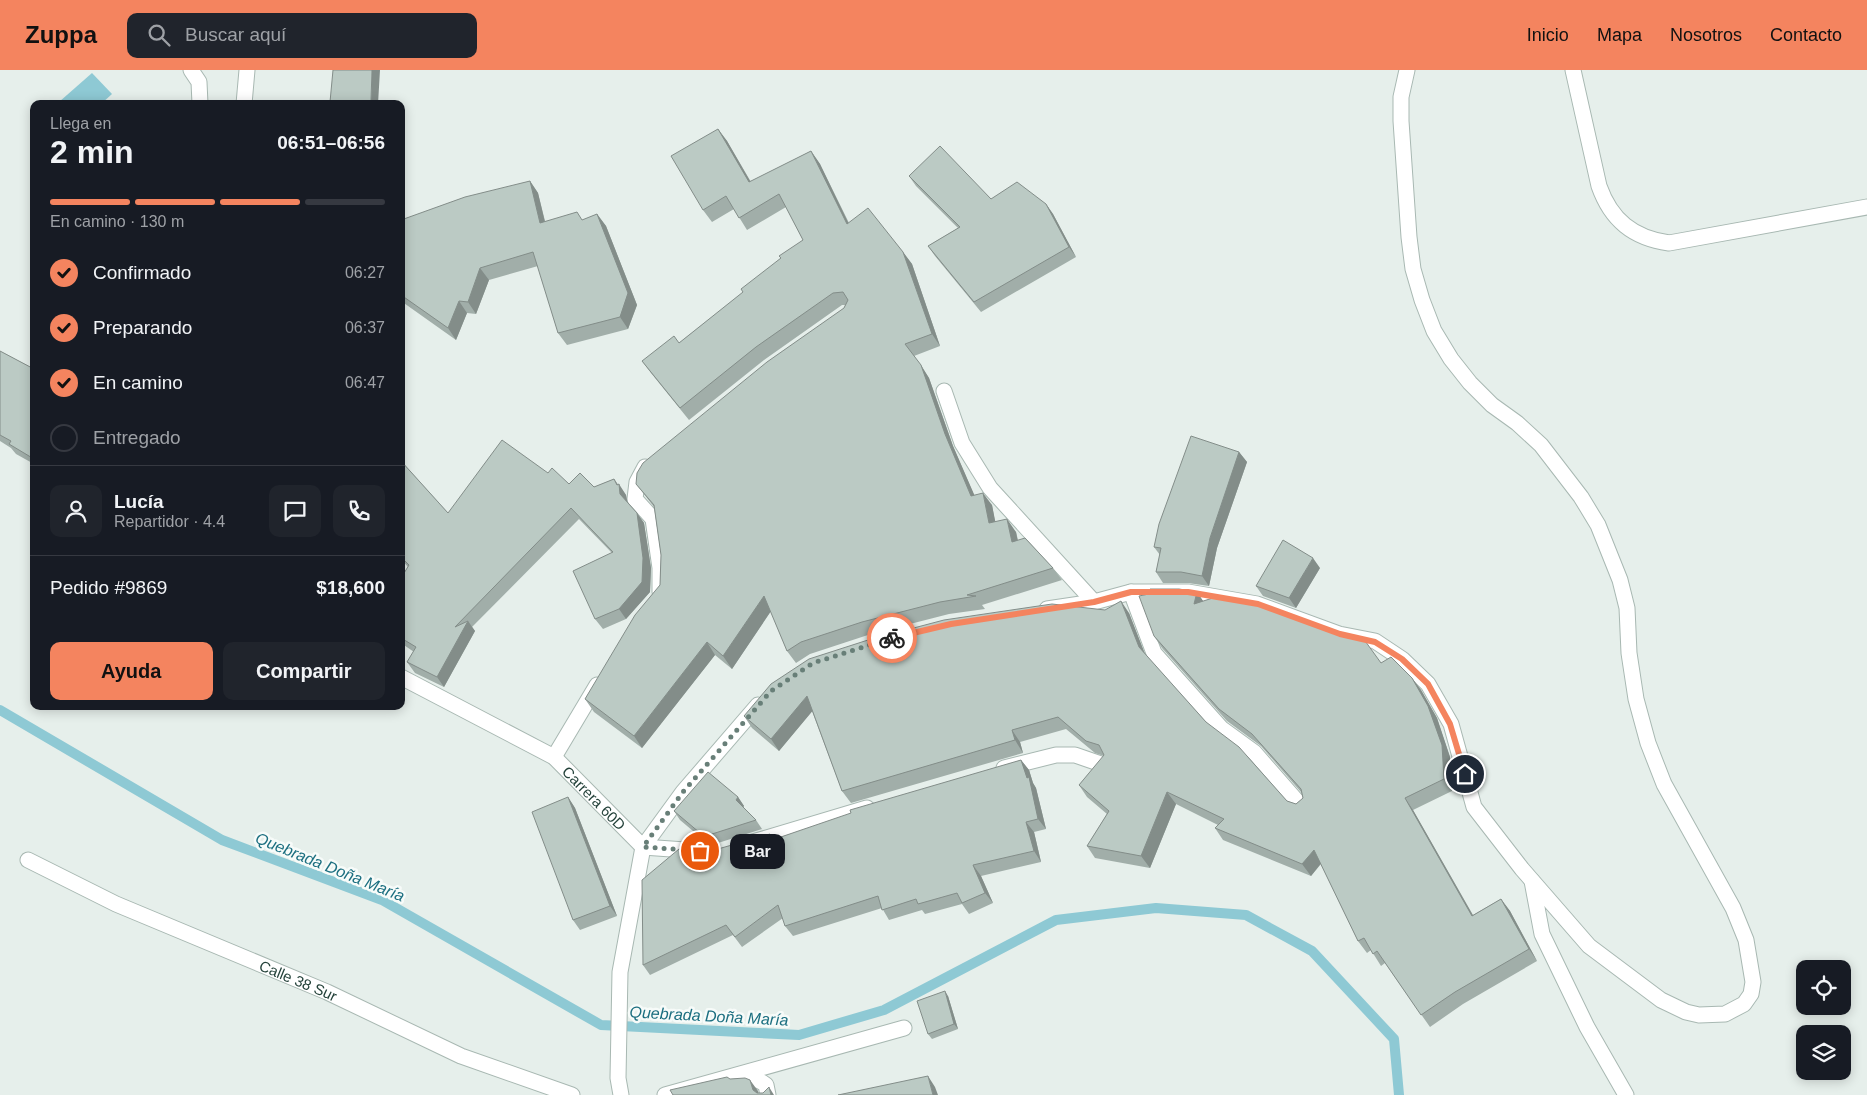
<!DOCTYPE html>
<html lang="es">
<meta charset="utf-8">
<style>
:root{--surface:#171b24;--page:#20242c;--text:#f1f3f6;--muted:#9ea1a6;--line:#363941;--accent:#f4845f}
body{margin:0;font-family:Helvetica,sans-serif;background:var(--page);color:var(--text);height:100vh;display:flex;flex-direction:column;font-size:19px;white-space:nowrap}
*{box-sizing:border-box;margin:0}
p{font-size:16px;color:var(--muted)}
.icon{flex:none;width:28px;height:28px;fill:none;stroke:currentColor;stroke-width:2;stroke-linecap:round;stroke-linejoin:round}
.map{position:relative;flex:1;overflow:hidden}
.sheet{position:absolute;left:30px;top:30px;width:375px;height:610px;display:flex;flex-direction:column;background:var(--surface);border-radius:10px;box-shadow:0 2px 12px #0003}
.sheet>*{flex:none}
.fabs{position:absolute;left:1796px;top:890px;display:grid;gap:10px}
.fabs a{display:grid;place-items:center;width:55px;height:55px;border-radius:10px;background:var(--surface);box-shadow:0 2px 12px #0003;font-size:25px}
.pin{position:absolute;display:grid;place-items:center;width:42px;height:42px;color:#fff;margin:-21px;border:2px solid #fff;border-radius:50%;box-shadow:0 1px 5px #0007}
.courier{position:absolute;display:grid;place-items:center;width:50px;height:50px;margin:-25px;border:4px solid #f4845f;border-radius:50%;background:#fff;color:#222;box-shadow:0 1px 6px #0007}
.bubble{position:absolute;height:35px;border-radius:10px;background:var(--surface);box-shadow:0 2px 12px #0003;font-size:16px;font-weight:600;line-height:35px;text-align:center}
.head em{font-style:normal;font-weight:600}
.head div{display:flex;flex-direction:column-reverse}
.head{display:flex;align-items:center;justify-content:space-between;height:85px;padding:0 20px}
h1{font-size:32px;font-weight:600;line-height:38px}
.bar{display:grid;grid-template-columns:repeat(4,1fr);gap:8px 5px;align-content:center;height:60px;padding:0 20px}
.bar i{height:6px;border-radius:4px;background:var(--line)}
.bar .active{background:var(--accent)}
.bar p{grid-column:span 4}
.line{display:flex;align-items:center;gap:12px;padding:0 20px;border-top:1px solid var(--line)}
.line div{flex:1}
.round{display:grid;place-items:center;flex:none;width:52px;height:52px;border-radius:10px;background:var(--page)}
ol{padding:0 20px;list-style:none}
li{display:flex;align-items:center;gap:15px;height:55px}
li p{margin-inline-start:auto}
li .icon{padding:5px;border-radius:50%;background:var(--accent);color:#111;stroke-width:4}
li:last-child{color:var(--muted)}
li i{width:28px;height:28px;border:2px solid var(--line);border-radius:50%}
.button{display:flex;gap:10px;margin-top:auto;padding:10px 20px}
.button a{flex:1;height:58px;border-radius:10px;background:var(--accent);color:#111;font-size:20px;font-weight:600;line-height:58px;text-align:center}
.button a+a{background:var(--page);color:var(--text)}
header{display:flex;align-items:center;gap:30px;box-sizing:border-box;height:70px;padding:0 25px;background:var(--accent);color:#111}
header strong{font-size:24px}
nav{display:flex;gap:28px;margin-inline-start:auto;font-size:18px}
.search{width:350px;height:45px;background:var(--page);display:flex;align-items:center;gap:12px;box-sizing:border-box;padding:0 18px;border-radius:10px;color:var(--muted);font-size:19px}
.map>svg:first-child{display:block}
.water{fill:#8ec9d4}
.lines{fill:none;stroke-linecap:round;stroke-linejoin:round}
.stream{stroke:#8ec9d4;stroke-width:10}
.minor-casing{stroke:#a8b8b2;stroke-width:17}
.minor{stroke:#fff;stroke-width:15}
.wall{fill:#a1aea9}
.shaded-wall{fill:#838d89}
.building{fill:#bbcac4;stroke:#838d89}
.done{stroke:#687f78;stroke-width:5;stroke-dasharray:0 9}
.route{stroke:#f4845f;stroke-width:6}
.labels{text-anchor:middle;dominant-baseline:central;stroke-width:5;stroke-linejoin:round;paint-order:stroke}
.street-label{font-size:15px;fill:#24423a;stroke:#f7fbf9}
.water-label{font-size:16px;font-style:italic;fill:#1c6f80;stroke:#f7fbf9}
</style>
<header>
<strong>Zuppa</strong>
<div class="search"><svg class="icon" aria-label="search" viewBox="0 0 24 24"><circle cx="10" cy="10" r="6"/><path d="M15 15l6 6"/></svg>Buscar aquí</div>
<nav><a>Inicio</a><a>Mapa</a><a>Nosotros</a><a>Contacto</a></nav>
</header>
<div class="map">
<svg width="1867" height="1025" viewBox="0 0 1867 1025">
<rect width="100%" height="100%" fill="#e6efeb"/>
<path class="water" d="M 92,3 L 112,24 L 101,34 L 61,34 L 59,32 Z"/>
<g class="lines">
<path class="stream" d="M 0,640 L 222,770 L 382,830 L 601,955 L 799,965 L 884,940 L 1056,850 L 1156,838 L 1246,845 L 1312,881 L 1394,969 L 1399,1025"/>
<defs>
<g id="minor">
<path d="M 191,0 L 199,12 L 200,34"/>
<path d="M 1573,0 L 1599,116 C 1611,150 1633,168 1669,173 L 1867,137"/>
<path d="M 244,34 L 247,0"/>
<path d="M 944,321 L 962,373 L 990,418 L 1094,532"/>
<path d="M 645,397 L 637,412 L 635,429 L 653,449 L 660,498 L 660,522"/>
<path d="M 1131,522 L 1154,583 L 1221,658 L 1254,682 L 1302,737"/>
<path d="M 1047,539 L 1094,532 L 1131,522 L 1188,522 L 1257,534 L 1339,564 L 1375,571 L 1402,589 L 1428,614 L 1451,654 L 1474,737 L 1522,799 L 1589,876 L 1661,930 L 1686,942 L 1699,945 L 1725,944 L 1744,934 L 1751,924 L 1753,912 L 1746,870 L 1733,838 L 1664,714 L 1648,673 L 1636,629 L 1629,583 L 1627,538 L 1620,510 L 1598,455 L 1581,427 L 1541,375 L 1517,353 L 1492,335 L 1470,313 L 1451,289 L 1434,261 L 1422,230 L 1413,199 L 1409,167 L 1401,51 L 1401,27 L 1407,0"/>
<path id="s1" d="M 401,607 L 554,687 L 643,777"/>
<path d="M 554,687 L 597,615"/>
<path d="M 1004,698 L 1056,685 L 1075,685 L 1101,694"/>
<path d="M 753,772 L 867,738"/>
<path d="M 643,777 L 699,781"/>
<path id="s2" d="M 28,790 L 116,834 L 327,922 L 461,986 L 572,1025"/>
<path d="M 1532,811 L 1542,864 L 1587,957 L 1626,1025"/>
<path d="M 740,1011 C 751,1008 757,1008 766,1015 L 768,1025"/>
<path d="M 621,1025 L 618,1008 L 620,902 L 643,777 L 683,722 L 758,635"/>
<path d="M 665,1025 L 904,958"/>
</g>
</defs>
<use href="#minor" class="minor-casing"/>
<use href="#minor" class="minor"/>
</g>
<path class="wall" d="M 718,59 L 727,71 L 751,112 L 811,81 L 820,94 L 849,153 L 903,182 L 912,194 L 940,276 L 914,286 L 929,308 L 953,376 L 974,425 L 992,435 L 995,452 L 1016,462 L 1018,470 L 1053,498 L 1062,510 L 982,535 L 985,539 L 949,544 L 871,564 L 810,584 L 796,593 L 787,581 L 771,541 L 732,599 L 715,585 L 642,678 L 594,642 L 585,629 L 660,515 L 661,485 L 654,437 L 636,414 L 844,238 L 845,235 L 842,235 L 764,290 L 689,350 L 651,303 L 642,291 L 679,273 L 743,223 L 781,188 L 803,170 L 786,137 L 747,160 L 734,139 L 712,152 L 703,140 Z
M 909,106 L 991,129 L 1046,134 L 1053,144 L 1076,187 L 981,242 L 935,186 L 928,176 L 958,158 L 916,116 Z
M 530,111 L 538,123 L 545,151 L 583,150 L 597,144 L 606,156 L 637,235 L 628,259 L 567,275 L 558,263 L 538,196 L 489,210 L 476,244 L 467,243 L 456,270 L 401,231 L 401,150 Z
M 0,281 L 34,299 L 34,394 L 16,384 L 11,378 L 0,371 Z
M 1239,382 L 1247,392 L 1217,478 L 1209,516 L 1188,513 L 1163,513 L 1156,502 L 1160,485 L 1154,477 Z
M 401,391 L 448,443 L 548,403 L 569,414 L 594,417 L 614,409 L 626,425 L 627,432 L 637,443 L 644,453 L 651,498 L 650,522 L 626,549 L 603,559 L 595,549 L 612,483 L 579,449 L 472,557 L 475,561 L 444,617 L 415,603 L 407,592 L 414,582 L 401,573 L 401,508 L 408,497 L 401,489 Z
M 1320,498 L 1296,538 L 1263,526 L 1256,516 Z
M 1197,522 L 1203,531 L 1381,593 L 1412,608 L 1421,620 L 1437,648 L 1450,687 L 1452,721 L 1413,740 L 1473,845 L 1501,829 L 1510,841 L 1537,891 L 1463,934 L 1430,957 L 1385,893 L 1381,896 L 1371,880 L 1367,883 L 1358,871 L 1321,794 L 1311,806 L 1223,770 L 1215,758 L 1218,755 L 1176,734 L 1150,798 L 1095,788 L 1087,776 L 1107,744 L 1087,727 L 1079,715 L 1104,686 L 1095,683 L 1066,659 L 1020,672 L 1023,683 L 851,733 L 842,721 L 812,641 L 779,681 L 752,658 L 744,646 L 1129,543 L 1145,585 L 1206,652 L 1287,731 L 1296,734 L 1303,728 L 1301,722 L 1261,676 L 1227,651 L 1162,578 L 1154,566 Z
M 1021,690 L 1029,700 L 1033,713 L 1036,718 L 1046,759 L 1034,762 L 1041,792 L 981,806 L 993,833 L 969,844 L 962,834 L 925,844 L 922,840 L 889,850 L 882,838 L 793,866 L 785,856 L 783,848 L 742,877 L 733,865 L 650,905 L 643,895 L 711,781 L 775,769 Z
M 568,727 L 575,738 L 617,846 L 580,860 L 573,850 Z
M 738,727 L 744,736 L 743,737 L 756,750 L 762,759 L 718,773 L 706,772 L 680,750 L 674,741 Z
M 948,926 L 958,959 L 932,969 L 928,964 Z"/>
<path class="shaded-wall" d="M 372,0 L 380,0 L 378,34 L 371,31 Z
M 718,59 L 727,71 L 758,125 L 749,112 Z
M 811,81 L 820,94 L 855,167 L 847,154 Z
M 530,111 L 538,123 L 548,165 L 540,153 Z
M 1046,134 L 1053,144 L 1076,187 L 1069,177 Z
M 597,144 L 606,156 L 637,235 L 628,259 L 620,247 Z
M 903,182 L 912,194 L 940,276 L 932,264 Z
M 480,198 L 489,210 L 476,244 L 468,232 Z
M 459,231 L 467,243 L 456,270 L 448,258 Z
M 921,295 L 929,308 L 953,376 L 980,438 L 971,426 L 945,364 Z
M 1239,382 L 1247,392 L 1217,478 L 1209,516 L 1202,506 L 1210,468 Z
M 614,409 L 619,417 L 619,414 L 626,425 L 628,435 L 620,424 Z
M 983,423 L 992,435 L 998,465 L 989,453 Z
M 637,443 L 644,453 L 651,498 L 650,522 L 626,549 L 619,539 Z
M 1007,449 L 1016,462 L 1020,484 L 1012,472 Z
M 1313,488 L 1320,498 L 1296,538 L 1289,528 Z
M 1197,522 L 1205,534 L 1194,534 Z
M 764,526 L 773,538 L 732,599 L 723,586 Z
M 1121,531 L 1129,543 L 1147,589 L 1139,577 Z
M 468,551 L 475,561 L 444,617 L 437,607 Z
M 707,572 L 715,585 L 642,678 L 634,666 Z
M 1412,608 L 1421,620 L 1437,648 L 1450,687 L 1452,721 L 1444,709 Z
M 807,626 L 815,638 L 779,681 L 771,669 Z
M 1012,660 L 1020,672 L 1023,683 L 1015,670 Z
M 1021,690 L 1029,700 L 1033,713 L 1036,718 L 1046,759 L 1038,749 Z
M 1167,722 L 1176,734 L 1150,798 L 1141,786 Z
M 568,727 L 575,738 L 617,846 L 610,836 Z
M 738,727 L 744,736 L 742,739 L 736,730 Z
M 1405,728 L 1413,740 L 1480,858 L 1472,846 Z
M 1026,752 L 1034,762 L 1041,792 L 1034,781 Z
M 1314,780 L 1322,792 L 1311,806 L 1302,794 Z
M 973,795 L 981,806 L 993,833 L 985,823 Z
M 1501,829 L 1510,841 L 1537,891 L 1529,879 Z
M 945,921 L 948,926 L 958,959 L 954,954 Z
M 928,1006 L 935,1017 L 938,1025 L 933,1025 Z
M 750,1010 L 758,1021 L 759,1025 L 753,1020 Z
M 769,1017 L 774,1025 L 771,1025 Z"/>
<path class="building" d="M 333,0 L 372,0 L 371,31 L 392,31 L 392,34 L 328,34 L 328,32 L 330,32 Z
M 718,59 L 749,112 L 811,81 L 847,154 L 868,138 L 903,182 L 932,264 L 905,274 L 921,295 L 945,364 L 971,426 L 983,423 L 989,453 L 1007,449 L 1012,472 L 1025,468 L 1053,498 L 967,525 L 976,526 L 940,532 L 862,552 L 801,572 L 787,581 L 764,526 L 723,586 L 707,572 L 634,666 L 585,629 L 635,545 L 660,515 L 661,485 L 654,435 L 636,414 L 637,403 L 643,393 L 767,292 L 844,238 L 848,230 L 843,222 L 833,223 L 756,277 L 680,338 L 642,291 L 674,266 L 679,273 L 743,222 L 741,219 L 781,188 L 779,186 L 803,170 L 779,124 L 739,148 L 726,126 L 703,140 L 671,86 Z
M 940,76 L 991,129 L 1017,112 L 1046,134 L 1069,177 L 974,232 L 928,176 L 960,157 L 909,106 Z
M 530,111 L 540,153 L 577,142 L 582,150 L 597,144 L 628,223 L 620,247 L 558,263 L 533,182 L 480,198 L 468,232 L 459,231 L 448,258 L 401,225 L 401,150 L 465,127 Z
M 0,281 L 34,299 L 34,389 L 9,374 L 11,371 L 0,365 Z
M 1191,366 L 1239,382 L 1210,468 L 1202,506 L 1181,502 L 1156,502 L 1161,478 L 1154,477 L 1159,454 Z
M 502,370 L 548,403 L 552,398 L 569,414 L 580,403 L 594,417 L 614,409 L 617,415 L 619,414 L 620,424 L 637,443 L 643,488 L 642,512 L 619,539 L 595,549 L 573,501 L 613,482 L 571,438 L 455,557 L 468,551 L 437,607 L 407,592 L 416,577 L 401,568 L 401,508 L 409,495 L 401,487 L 401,391 L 448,443 Z
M 1283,470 L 1313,488 L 1289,528 L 1256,516 Z
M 1150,519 L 1179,519 L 1197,522 L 1194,534 L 1219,526 L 1246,531 L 1328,561 L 1363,568 L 1381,593 L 1391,587 L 1412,608 L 1428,636 L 1442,675 L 1444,709 L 1405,728 L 1472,846 L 1501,829 L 1529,879 L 1455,922 L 1421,945 L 1377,881 L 1373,884 L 1364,868 L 1358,871 L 1314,780 L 1302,794 L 1215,758 L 1224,749 L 1167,722 L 1141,786 L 1087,776 L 1109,741 L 1079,715 L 1104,685 L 1099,675 L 1086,671 L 1058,647 L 1012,660 L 1015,670 L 842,721 L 807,626 L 771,669 L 744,646 L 771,614 L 809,589 L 868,570 L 944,550 L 1052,534 L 1105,540 L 1121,531 L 1139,577 L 1206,652 L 1239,677 L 1287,731 L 1296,734 L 1303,728 L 1301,719 L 1252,664 L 1219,639 L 1154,566 L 1139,526 L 1149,524 Z
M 1021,690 L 1027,708 L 1029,707 L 1038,749 L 1026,752 L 1034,781 L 973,795 L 985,823 L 962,833 L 957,823 L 918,834 L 916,829 L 882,840 L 878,826 L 785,856 L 778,835 L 735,867 L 726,855 L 643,895 L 642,810 L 679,779 L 711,781 L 770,764 L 775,769 L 851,743 L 850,740 Z
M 708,702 L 738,727 L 736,730 L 756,750 L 712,764 L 700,763 L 674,741 Z
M 568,727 L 610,836 L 573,850 L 532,742 Z
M 945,921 L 954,954 L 928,964 L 917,931 Z
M 928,1006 L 933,1025 L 838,1025 Z
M 727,1007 L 730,1009 L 745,1008 L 750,1010 L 753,1020 L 757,1023 L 763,1023 L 769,1017 L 771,1025 L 673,1025 L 670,1020 Z"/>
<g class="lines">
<path class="done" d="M 700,781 L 643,777 L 683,722 L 771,621 L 813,593 L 892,568"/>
<path class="route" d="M 892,568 L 951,554 L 1094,532 L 1131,522 L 1188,522 L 1258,534 L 1340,564 L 1375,572 L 1402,589 L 1428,614 L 1450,654 L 1465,704"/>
</g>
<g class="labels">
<g class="street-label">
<text stroke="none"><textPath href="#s1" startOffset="230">Carrera 60D</textPath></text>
<text stroke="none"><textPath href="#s2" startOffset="296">Calle 38 Sur</textPath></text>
</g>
<g class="water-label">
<text transform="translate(330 797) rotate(22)">Quebrada Doña María</text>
<text transform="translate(709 946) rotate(3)">Quebrada Doña María</text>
</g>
</g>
</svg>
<div class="fabs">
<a><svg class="icon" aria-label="locate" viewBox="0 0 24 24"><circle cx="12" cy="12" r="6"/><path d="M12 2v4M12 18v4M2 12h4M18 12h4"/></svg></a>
<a><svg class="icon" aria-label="layers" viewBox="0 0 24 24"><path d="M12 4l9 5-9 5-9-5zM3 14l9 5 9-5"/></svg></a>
</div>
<div class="pin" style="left:700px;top:781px;background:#ea580c"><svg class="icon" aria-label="bag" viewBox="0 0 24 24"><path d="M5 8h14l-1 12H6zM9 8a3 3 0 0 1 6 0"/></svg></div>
<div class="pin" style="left:1465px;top:704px;background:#1f2937"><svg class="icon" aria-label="home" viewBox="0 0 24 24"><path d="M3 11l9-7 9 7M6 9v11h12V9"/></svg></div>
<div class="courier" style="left:892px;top:568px"><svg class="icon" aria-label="bike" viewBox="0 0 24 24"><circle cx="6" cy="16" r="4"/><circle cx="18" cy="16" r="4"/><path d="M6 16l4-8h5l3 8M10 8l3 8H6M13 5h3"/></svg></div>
<div class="bubble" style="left:730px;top:764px;width:55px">Bar</div>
<section class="sheet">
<div class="head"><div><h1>2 min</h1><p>Llega en</p></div><em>06:51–06:56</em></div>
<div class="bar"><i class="active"></i><i class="active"></i><i class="active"></i><i></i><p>En camino · 130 m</p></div>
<ol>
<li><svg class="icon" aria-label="check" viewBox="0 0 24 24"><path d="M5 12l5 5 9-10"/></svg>Confirmado<p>06:27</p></li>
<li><svg class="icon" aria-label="check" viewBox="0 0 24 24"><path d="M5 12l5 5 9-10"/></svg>Preparando<p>06:37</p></li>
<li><svg class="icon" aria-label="check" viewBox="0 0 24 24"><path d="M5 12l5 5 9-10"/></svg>En camino<p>06:47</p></li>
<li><i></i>Entregado</li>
</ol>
<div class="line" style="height:90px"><a class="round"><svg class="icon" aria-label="person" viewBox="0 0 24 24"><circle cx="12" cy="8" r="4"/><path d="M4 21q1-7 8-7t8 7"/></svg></a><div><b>Lucía</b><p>Repartidor · 4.4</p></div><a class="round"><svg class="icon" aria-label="chat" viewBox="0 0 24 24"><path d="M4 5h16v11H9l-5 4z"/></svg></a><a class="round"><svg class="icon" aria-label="phone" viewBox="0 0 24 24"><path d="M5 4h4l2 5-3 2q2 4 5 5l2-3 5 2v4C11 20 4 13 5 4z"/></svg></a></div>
<div class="line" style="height:65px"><div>Pedido #9869</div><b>$18,600</b></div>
<div class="button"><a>Ayuda</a><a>Compartir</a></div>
</section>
</div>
